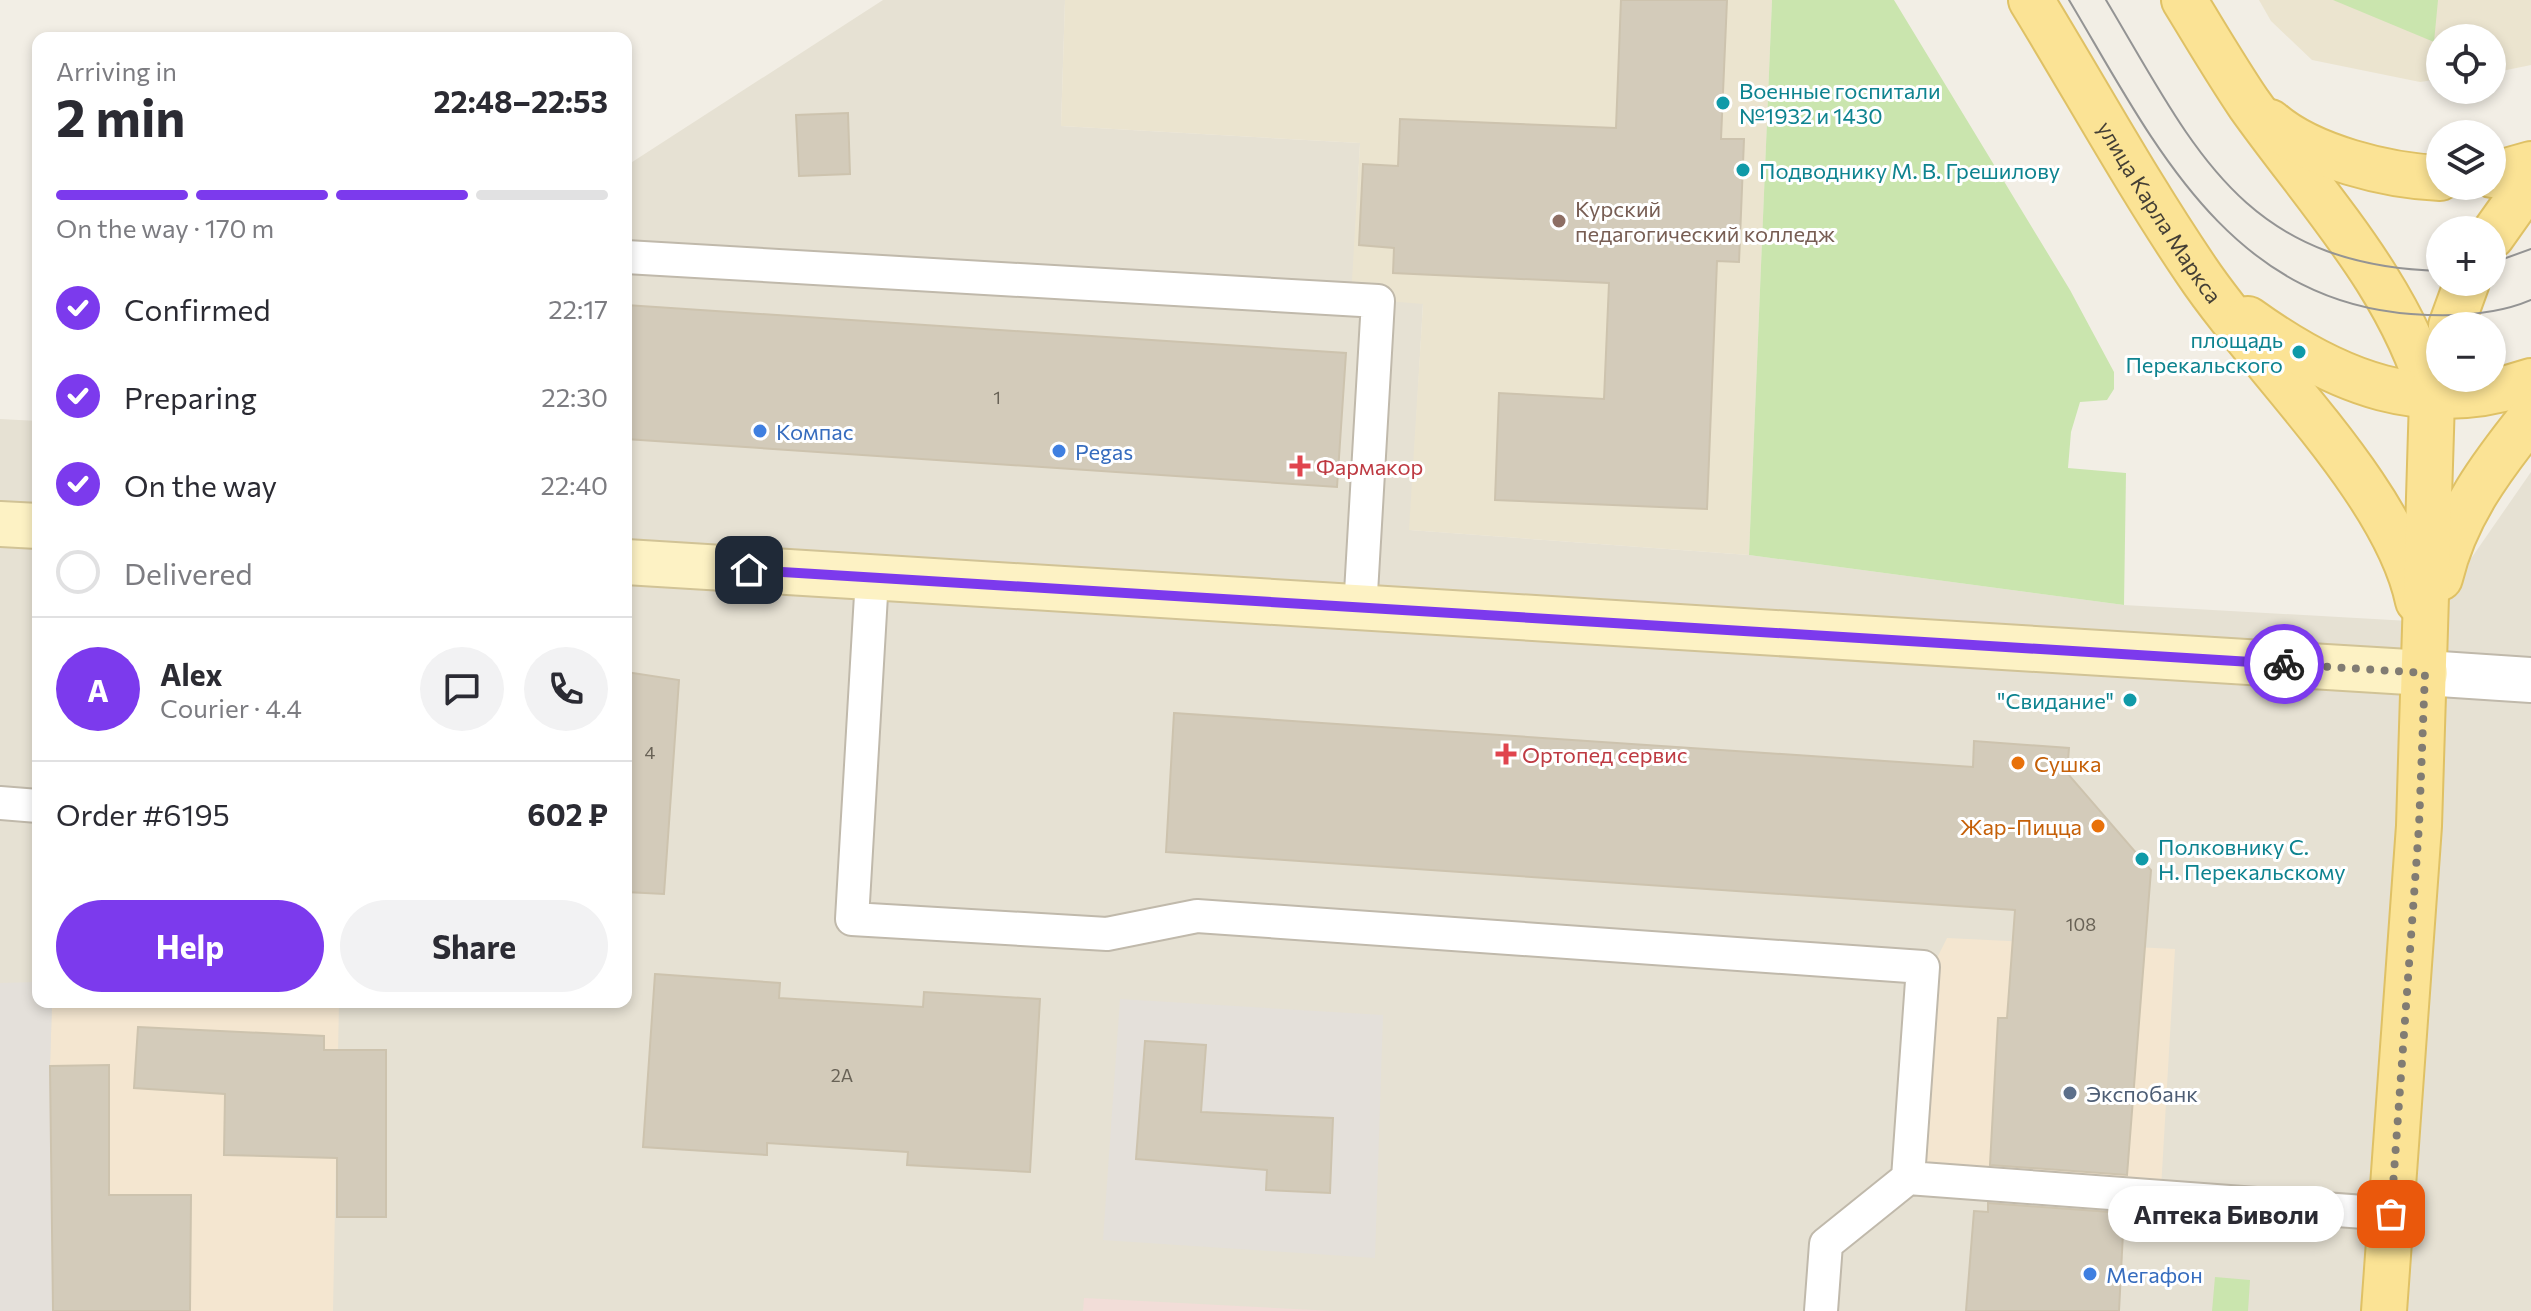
<!DOCTYPE html>
<meta charset="utf-8">
<style>
:root{--surface:#fff;--page:#f2f2f3;--text:#2b2b33;--muted:#7c7c81;--line:#e1e1e2;--accent:#7c3aed}
body{margin:0;font-family:Commissioner,sans-serif;background:var(--page);color:var(--text);height:100vh;display:flex;flex-direction:column;font-size:30px;white-space:nowrap}
*{box-sizing:border-box;margin:0}
p{font-size:26px;color:var(--muted)}
.icon{flex:none;width:44px;height:44px;fill:none;stroke:currentColor;stroke-width:2;stroke-linecap:round;stroke-linejoin:round}
.map{position:relative;flex:1;overflow:hidden}
.sheet{position:absolute;left:32px;top:32px;width:600px;height:976px;display:flex;flex-direction:column;background:var(--surface);border-radius:16px;box-shadow:0 4px 12px #0003}
.sheet>*{flex:none}
.tools{position:absolute;left:2426px;top:24px;display:grid;gap:16px}
.tools a{display:grid;place-items:center;width:80px;height:80px;border-radius:50%;background:var(--surface);box-shadow:0 4px 12px #0003;font-size:40px}
.pin{position:absolute;display:grid;place-items:center;width:68px;height:68px;color:#fff;margin:-34px;border-radius:16px;box-shadow:0 4px 12px #0006}
.courier{position:absolute;display:grid;place-items:center;width:80px;height:80px;margin:-40px;border:6px solid #7c3aed;border-radius:50%;background:#fff;color:#222;box-shadow:0 2px 10px #0007}
.bubble{position:absolute;height:56px;border-radius:28px;background:var(--surface);box-shadow:0 4px 12px #0003;font-size:26px;font-weight:700;line-height:56px;text-align:center}
.headline em{font-style:normal;font-weight:700}
.headline div{display:flex;flex-direction:column-reverse}
.headline{display:flex;align-items:center;justify-content:space-between;height:136px;padding:0 24px}
h1{font-size:52px;font-weight:700;line-height:60px}
.bar{display:grid;grid-template-columns:repeat(4,1fr);gap:12px 8px;align-content:center;height:96px;padding:0 24px}
.bar i{height:10px;border-radius:6px;background:var(--line)}
.bar .selected{background:var(--accent)}
.bar p{grid-column:span 4}
.line{display:flex;align-items:center;gap:20px;padding:0 24px;border-top:2px solid var(--line)}
.line div{flex:1}
.round{display:grid;place-items:center;flex:none;width:84px;height:84px;border-radius:42px;background:var(--page)}
ol{padding:0 24px;list-style:none}
li{display:flex;align-items:center;gap:24px;height:88px}
li p{margin-inline-start:auto}
li .icon{padding:8px;border-radius:50%;background:var(--accent);color:#fff;stroke-width:4}
li:last-child{color:var(--muted)}
li i{width:44px;height:44px;border:4px solid var(--line);border-radius:50%}
.cta{display:flex;gap:16px;margin-top:auto;padding:16px 24px}
.cta a{flex:1;height:92px;border-radius:48px;background:var(--accent);color:#fff;font-size:32px;font-weight:700;line-height:92px;text-align:center}
.cta a+a{background:var(--page);color:var(--text)}
.map>svg:first-child{display:block}
.residential{fill:#e6e1d3}
.commercial{fill:#f4e6d0}
.industrial{fill:#e4e0da}
.education{fill:#ebe4cf}
.medical{fill:#f2ddd8}
.green{fill:#cae5ae}
.building{fill:#d3cbba;stroke:#cdc3ae;stroke-width:2}
.lines{fill:none;stroke-linecap:round;stroke-linejoin:round}
.service-casing{stroke:#c0b9ab;stroke-width:36}
.minor-casing{stroke:#c0b9ab;stroke-width:48}
.secondary-casing{stroke:#d1c396;stroke-width:48}
.primary-casing{stroke:#dfc165;stroke-width:48}
.service{stroke:#fff;stroke-width:32}
.minor{stroke:#fff;stroke-width:44}
.secondary{stroke:#fdf2c4;stroke-width:44}
.primary{stroke:#fbe395;stroke-width:44}
.tram{stroke:#949494;stroke-width:2}
.done{stroke:#817c73;stroke-width:8;stroke-dasharray:0 14.4}
.route{stroke:#7c3aed;stroke-width:10}
.culture-dot{fill:#0f9aa8;stroke:#fff;stroke-width:3}
.education-dot{fill:#8d6e63;stroke:#fff;stroke-width:3}
.shop-dot{fill:#3f7fe0;stroke:#fff;stroke-width:3}
.health-dot{fill:#e0444e;stroke:#fff;stroke-width:3}
.food-dot{fill:#e8710a;stroke:#fff;stroke-width:3}
.service-dot{fill:#5c6f8a;stroke:#fff;stroke-width:3}
.labels{text-anchor:middle;dominant-baseline:central;stroke-width:6;stroke-linejoin:round;paint-order:stroke}
.number-label{font-size:18px;fill:#686256}
.culture-label{font-size:22px;fill:#0d838f;stroke:#fff;text-anchor:start}
.education-label{font-size:22px;fill:#785e54;stroke:#fff;text-anchor:start}
.street-label{font-size:22px;fill:#443f35;stroke:#fff}
.shop-label{font-size:22px;fill:#366cbe;stroke:#fff;text-anchor:start}
.health-label{font-size:22px;fill:#be3a42;stroke:#fff;text-anchor:start}
.food-label{font-size:22px;fill:#c56008;stroke:#fff;text-anchor:start}
.service-label{font-size:22px;fill:#4e5e75;stroke:#fff;text-anchor:start}
</style>
<div class="map">
<svg width="2531" height="1311" viewBox="0 0 2531 1311">
<rect width="100%" height="100%" fill="#f2eee5"/>
<path class="residential" d="M 883,0 L 1065,0 L 1061,126 L 1360,143 L 1352,298 L 1423,303 L 1410,530 L 1749,555 L 2124,605 L 2427,622 L 2531,472 L 2531,1311 L 0,1311 L 0,419 L 38,421 L 38,1002 L 626,1002 L 626,166 Z"/>
<path class="commercial" d="M 1947,938 L 2175,949 L 2161,1189 L 1918,1166 L 1934,964 Z
M 52,1002 L 339,1002 L 333,1311 L 111,1311 L 109,1066 L 50,1066 Z"/>
<path class="industrial" d="M 38,982 L 38,1002 L 52,1002 L 50,1066 L 109,1065 L 111,1311 L 0,1311 L 0,983 Z
M 1120,999 L 1383,1015 L 1375,1258 L 1103,1240 Z"/>
<path class="education" d="M 1065,0 L 1772,0 L 1749,555 L 1409,530 L 1423,304 L 1351,298 L 1360,143 L 1061,126 Z
M 2259,0 L 2531,0 L 2531,65 L 2492,73 L 2492,38 L 2440,38 L 2440,79 L 2420,82 L 2312,60 L 2271,21 Z"/>
<path class="medical" d="M 1084,1298 L 1334,1311 L 1083,1311 Z"/>
<path class="green" d="M 1772,0 L 1894,0 L 2070,290 L 2114,372 L 2114,389 L 2107,400 L 2080,402 L 2071,432 L 2068,468 L 2126,473 L 2124,605 L 1749,555 Z
M 2333,0 L 2438,0 L 2434,42 Z
M 2215,1277 L 2250,1280 L 2248,1311 L 2212,1311 Z"/>
<path class="building" d="M 1621,0 L 1727,0 L 1721,139 L 1744,139 L 1739,262 L 1717,261 L 1707,509 L 1495,500 L 1499,393 L 1604,399 L 1609,283 L 1393,273 L 1394,248 L 1359,245 L 1363,164 L 1398,166 L 1400,119 L 1616,128 Z
M 848,113 L 850,174 L 799,176 L 796,115 Z
M 626,305 L 1346,353 L 1337,487 L 626,439 Z
M 626,672 L 679,680 L 664,894 L 626,892 Z
M 1174,713 L 1973,767 L 1974,741 L 2069,748 L 2067,773 L 2151,870 L 2127,1175 L 1990,1165 L 1998,1018 L 2007,1018 L 2015,910 L 1166,852 Z
M 655,974 L 780,983 L 779,998 L 923,1007 L 924,992 L 1040,999 L 1030,1172 L 907,1165 L 908,1152 L 767,1143 L 767,1155 L 643,1147 Z
M 138,1027 L 324,1036 L 324,1050 L 386,1050 L 386,1217 L 337,1217 L 337,1158 L 224,1155 L 225,1094 L 134,1088 Z
M 1145,1041 L 1206,1045 L 1201,1112 L 1333,1118 L 1330,1193 L 1266,1190 L 1267,1170 L 1136,1159 Z
M 109,1065 L 109,1195 L 191,1195 L 190,1311 L 53,1311 L 50,1066 Z
M 1988,1203 L 2124,1213 L 2119,1311 L 1966,1311 L 1974,1211 L 1988,1212 Z"/>
<g class="lines">
<defs>
<path id="service" d="M 626,257 L 1378,301 L 1360,610
M 872,578 L 852,919 L 1107,934 L 1197,916 L 1923,967 L 1908,1178 L 1826,1244 L 1821,1311
M 0,803 L 38,806
M 1908,1178 L 2391,1214"/>
<path id="minor" d="M 2425,673 L 2531,680"/>
<path id="secondary" d="M 0,524 L 38,526
M 626,562 L 2425,673"/>
<g id="primary">
<path id="s1" d="M 2031,0 C 2086,90 2137,183 2196,270 C 2260,366 2395,490 2418,601"/>
<path d="M 2184,0 C 2205,34 2226,70 2249,104 C 2315,197 2401,286 2432,399"/>
<path d="M 2270,122 C 2310,157 2388,176 2440,178"/>
<path d="M 2492,175 L 2531,164"/>
<path d="M 2492,236 L 2531,181"/>
<path d="M 2248,319 C 2337,383 2423,418 2531,381"/>
<path d="M 2451,326 L 2467,282"/>
<path d="M 2440,578 C 2455,515 2491,467 2531,417"/>
<path d="M 2384,1311 L 2419,826 L 2432,399 L 2440,360"/>
</g>
</defs>
<use href="#service" class="service-casing"/>
<use href="#minor" class="minor-casing"/>
<use href="#secondary" class="secondary-casing"/>
<use href="#primary" class="primary-casing"/>
<use href="#service" class="service"/>
<use href="#minor" class="minor"/>
<use href="#secondary" class="secondary"/>
<use href="#primary" class="primary"/>
<path class="tram" d="M 2069,0 C 2152,139 2226,300 2411,314 C 2450,317 2494,316 2531,300
M 2106,0 C 2195,149 2242,265 2440,271
M 2492,263 L 2531,249"/>
</g>
<g class="lines">
<path class="done" d="M 2284,664 L 2425,673 L 2419,826 L 2391,1214"/>
<path class="route" d="M 749,570 L 2284,664"/>
</g>
<g class="culture-dot">
<circle cx="1723" cy="103" r="8"/>
<circle cx="1743" cy="170" r="8"/>
<circle cx="2299" cy="352" r="8"/>
<circle cx="2130" cy="700" r="8"/>
<circle cx="2142" cy="859" r="8"/>
</g>
<circle class="education-dot" cx="1559" cy="221" r="8"/>
<g class="shop-dot">
<circle cx="760" cy="431" r="8"/>
<circle cx="1059" cy="451" r="8"/>
<circle cx="2090" cy="1274" r="8"/>
</g>
<g class="health-dot">
<path d="M1296 454h8v8h8v8h-8v8h-8v-8h-8v-8h8z"/>
<path d="M1502 742h8v8h8v8h-8v8h-8v-8h-8v-8h8z"/>
</g>
<g class="food-dot">
<circle cx="2018" cy="763" r="8"/>
<circle cx="2098" cy="826" r="8"/>
</g>
<circle class="service-dot" cx="2070" cy="1093" r="8"/>
<g class="labels">
<g class="number-label">
<text x="997" y="397">1</text>
<text x="650" y="752">4</text>
<text x="2081" y="924">108</text>
<text x="842" y="1075">2А</text>
</g>
<g class="culture-label">
<text x="1739" y="90">Военные госпитали<tspan x="1739" dy="25">№1932 и 1430</tspan></text>
<text x="1759" y="170">Подводнику М. В. Грешилову</text>
<text x="2283" y="339" text-anchor="end">площадь<tspan x="2283" dy="25">Перекальского</tspan></text>
<text x="2114" y="700" text-anchor="end">"Свидание"</text>
<text x="2158" y="846">Полковнику С.<tspan x="2158" dy="25">Н. Перекальскому</tspan></text>
</g>
<g class="education-label">
<text x="1575" y="208">Курский<tspan x="1575" dy="25">педагогический колледж</tspan></text>
</g>
<g class="street-label">
<text stroke="none"><textPath href="#s1" startOffset="248">улица Карла Маркса</textPath></text>
</g>
<g class="shop-label">
<text x="776" y="431">Компас</text>
<text x="1075" y="451">Pegas</text>
<text x="2106" y="1274">Мегафон</text>
</g>
<g class="health-label">
<text x="1316" y="466">Фармакор</text>
<text x="1522" y="754">Ортопед сервис</text>
</g>
<g class="food-label">
<text x="2034" y="763">Сушка</text>
<text x="2082" y="826" text-anchor="end">Жар-Пицца</text>
</g>
<g class="service-label">
<text x="2086" y="1093">Экспобанк</text>
</g>
</g>
</svg>
<div class="tools">
<a><svg class="icon" aria-label="locate" viewBox="0 0 24 24"><circle cx="12" cy="12" r="6"/><path d="M12 2v4M12 18v4M2 12h4M18 12h4"/></svg></a>
<a><svg class="icon" aria-label="layers" viewBox="0 0 24 24"><path d="M12 4l9 5-9 5-9-5zM3 14l9 5 9-5"/></svg></a>
<a>+</a>
<a>−</a>
</div>
<div class="pin" style="left:2391px;top:1214px;background:#ea580c"><svg class="icon" aria-label="bag" viewBox="0 0 24 24"><path d="M5 8h14l-1 12H6zM9 8a3 3 0 0 1 6 0"/></svg></div>
<div class="pin" style="left:749px;top:570px;background:#1f2937"><svg class="icon" aria-label="home" viewBox="0 0 24 24"><path d="M3 11l9-7 9 7M6 9v11h12V9"/></svg></div>
<div class="courier" style="left:2284px;top:664px"><svg class="icon" aria-label="bike" viewBox="0 0 24 24"><circle cx="6" cy="16" r="4"/><circle cx="18" cy="16" r="4"/><path d="M6 16l4-8h5l3 8M10 8l3 8H6M13 5h3"/></svg></div>
<div class="bubble" style="left:2108px;top:1186px;width:236px">Аптека Биволи</div>
<section class="sheet">
<div class="headline"><div><h1>2 min</h1><p>Arriving in</p></div><em>22:48–22:53</em></div>
<div class="bar"><i class="selected"></i><i class="selected"></i><i class="selected"></i><i></i><p>On the way · 170 m</p></div>
<ol>
<li><svg class="icon" aria-label="check" viewBox="0 0 24 24"><path d="M5 12l5 5 9-10"/></svg>Confirmed<p>22:17</p></li>
<li><svg class="icon" aria-label="check" viewBox="0 0 24 24"><path d="M5 12l5 5 9-10"/></svg>Preparing<p>22:30</p></li>
<li><svg class="icon" aria-label="check" viewBox="0 0 24 24"><path d="M5 12l5 5 9-10"/></svg>On the way<p>22:40</p></li>
<li><i></i>Delivered</li>
</ol>
<div class="line" style="height:144px"><b class="round" style="background:var(--accent);color:#fff">A</b><div><b>Alex</b><p>Courier · 4.4</p></div><a class="round"><svg class="icon" aria-label="chat" viewBox="0 0 24 24"><path d="M4 5h16v11H9l-5 4z"/></svg></a><a class="round"><svg class="icon" aria-label="phone" viewBox="0 0 24 24"><path d="M5 4h4l2 5-3 2q2 4 5 5l2-3 5 2v4C11 20 4 13 5 4z"/></svg></a></div>
<div class="line" style="height:104px"><div>Order #6195</div><b>602 ₽</b></div>
<div class="cta"><a>Help</a><a>Share</a></div>
</section>
</div>
